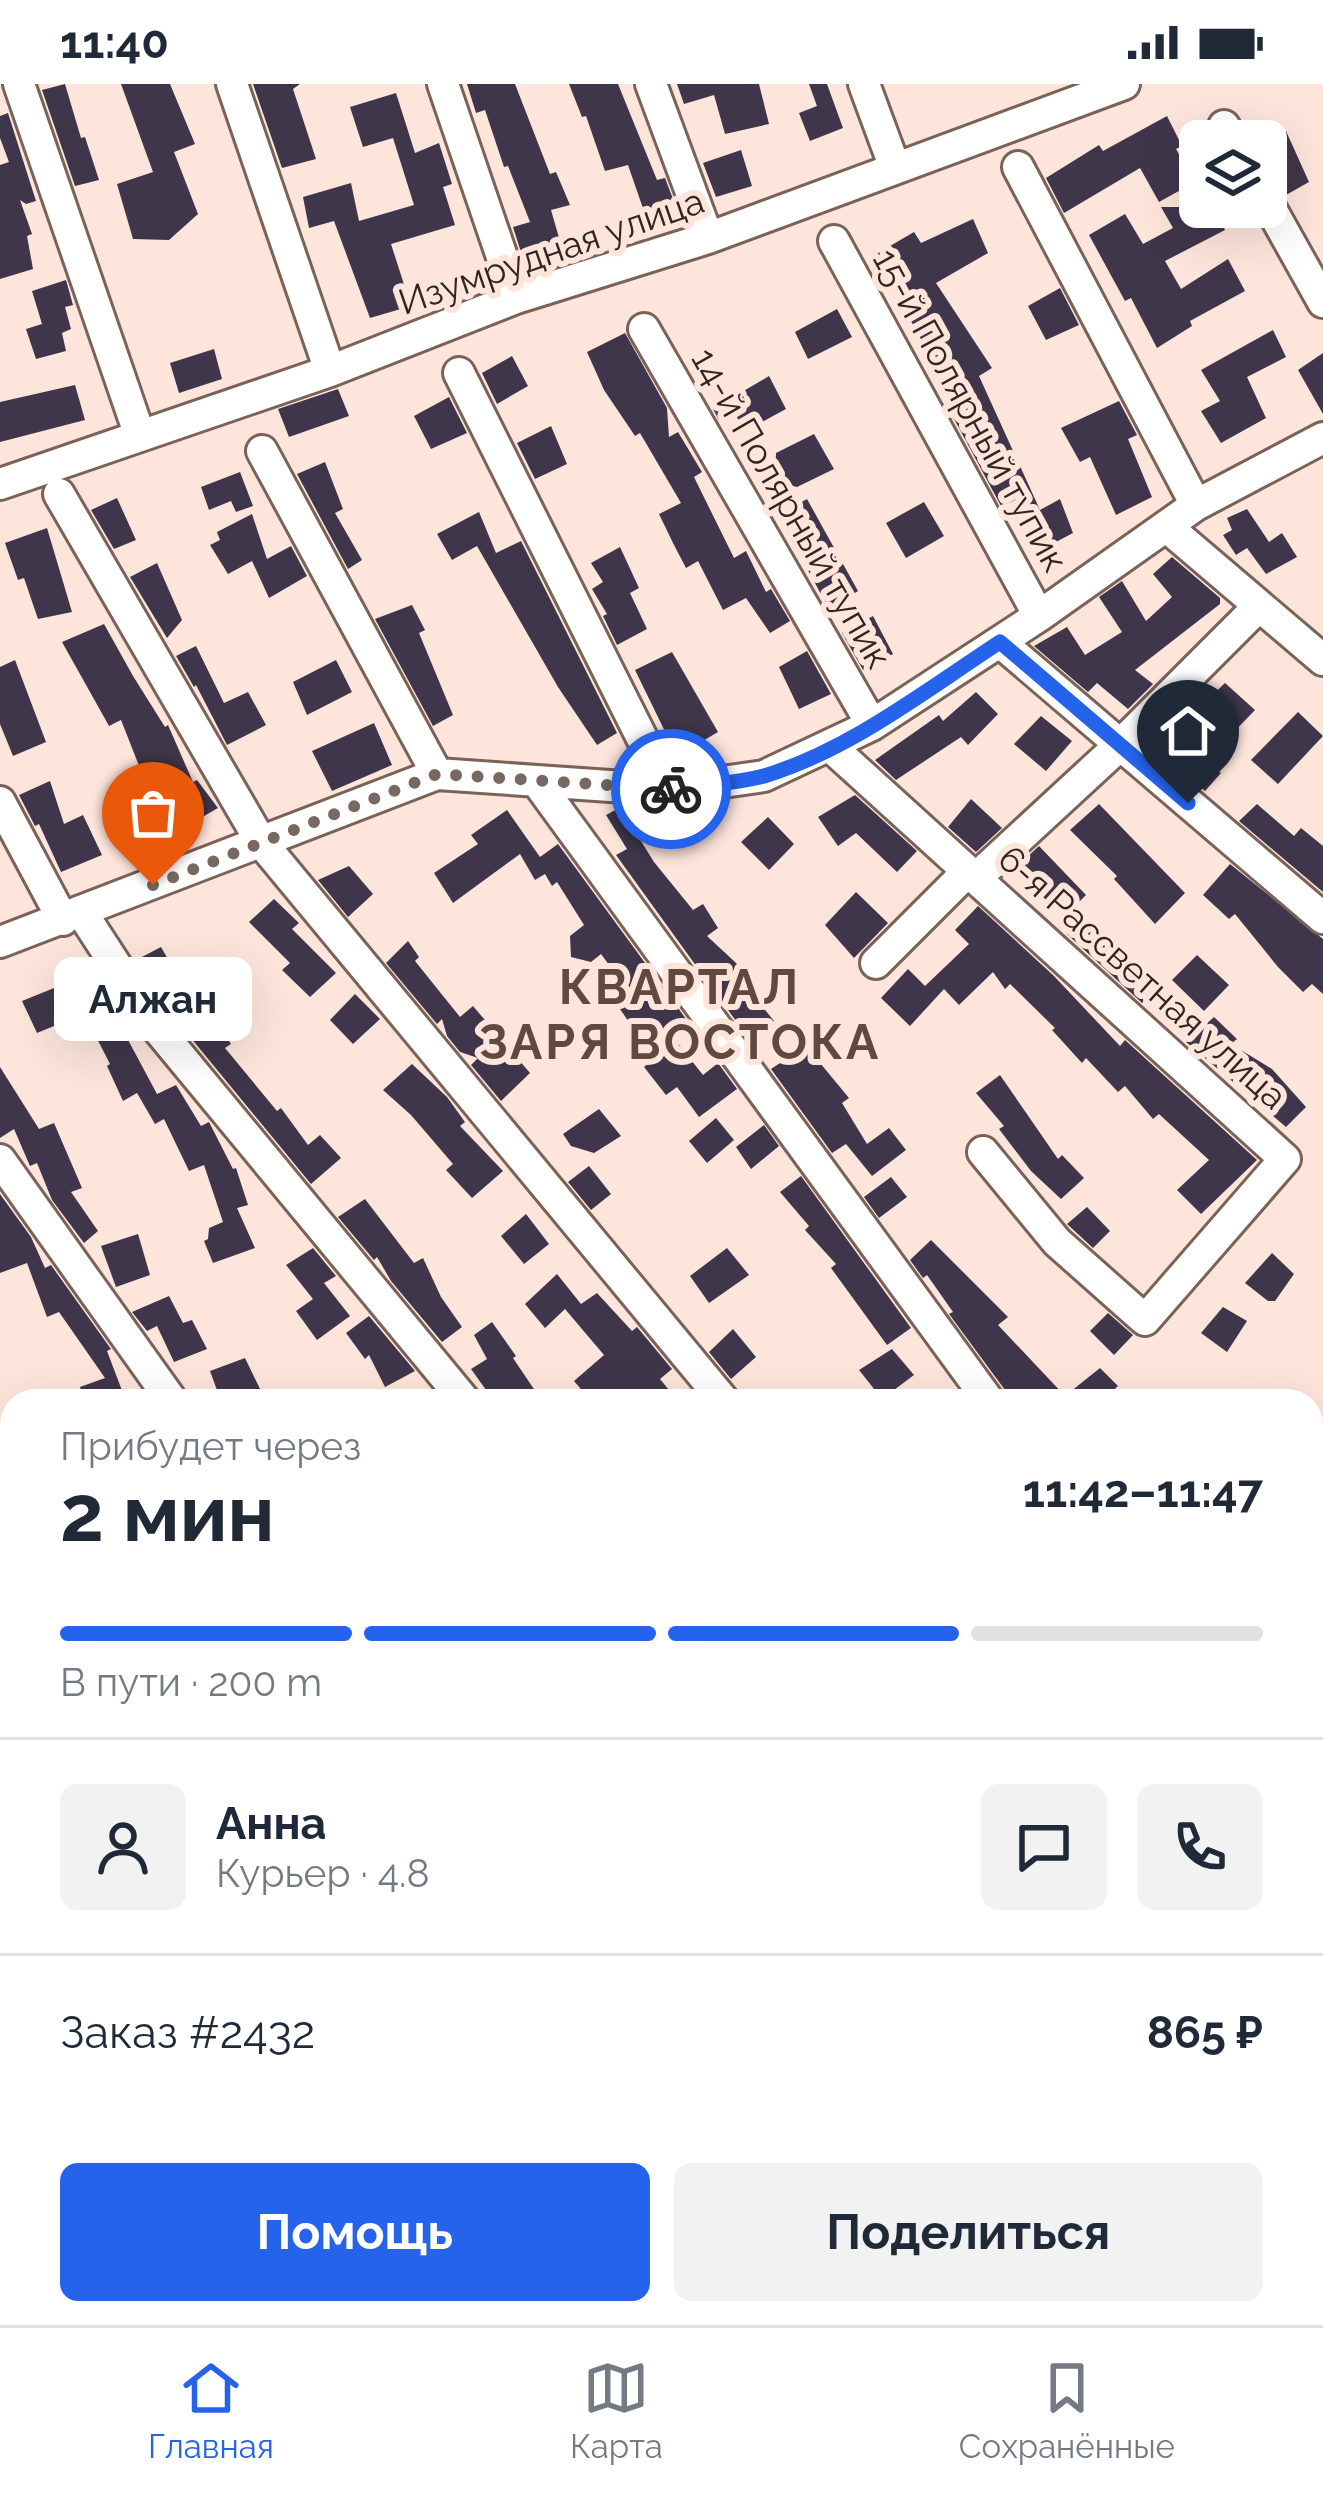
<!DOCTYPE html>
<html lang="ru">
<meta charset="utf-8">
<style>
:root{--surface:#fff;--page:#f2f2f3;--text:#1f2937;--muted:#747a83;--line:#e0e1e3;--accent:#2563eb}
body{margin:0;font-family:Raleway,sans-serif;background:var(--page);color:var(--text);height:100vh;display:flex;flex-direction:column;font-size:45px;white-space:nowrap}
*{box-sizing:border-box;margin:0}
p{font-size:39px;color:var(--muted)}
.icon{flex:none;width:66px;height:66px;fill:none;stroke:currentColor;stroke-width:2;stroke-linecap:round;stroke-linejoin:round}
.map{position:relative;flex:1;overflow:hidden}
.sheet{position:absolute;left:0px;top:1305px;width:1323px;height:936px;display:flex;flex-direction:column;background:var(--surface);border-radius:36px 36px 0 0;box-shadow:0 12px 48px #0002}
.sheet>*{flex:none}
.controls{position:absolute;left:1179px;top:36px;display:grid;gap:24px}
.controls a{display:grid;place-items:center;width:108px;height:108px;border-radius:18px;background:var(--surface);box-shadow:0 12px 48px #0002;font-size:60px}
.pin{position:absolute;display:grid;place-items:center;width:102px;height:102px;color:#fff;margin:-123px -51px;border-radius:50% 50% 50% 0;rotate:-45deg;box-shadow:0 0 12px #0007}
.pin .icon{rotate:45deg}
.courier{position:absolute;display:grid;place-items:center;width:120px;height:120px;margin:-60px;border:9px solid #2563eb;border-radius:50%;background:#fff;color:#222;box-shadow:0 3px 15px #0007}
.bubble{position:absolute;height:84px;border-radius:18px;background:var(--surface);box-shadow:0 12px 48px #0002;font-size:39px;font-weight:700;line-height:84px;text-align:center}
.head em{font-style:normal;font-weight:700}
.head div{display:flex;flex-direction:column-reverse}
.head{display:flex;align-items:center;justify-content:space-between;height:204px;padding:0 60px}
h1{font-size:78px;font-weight:700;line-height:90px}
.bar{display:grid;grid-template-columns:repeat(4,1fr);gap:18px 12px;align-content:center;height:144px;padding:0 60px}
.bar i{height:15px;border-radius:9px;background:var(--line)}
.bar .current{background:var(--accent)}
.bar p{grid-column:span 4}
.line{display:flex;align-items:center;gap:30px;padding:0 60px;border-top:3px solid var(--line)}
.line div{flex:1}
.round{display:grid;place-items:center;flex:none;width:126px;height:126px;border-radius:18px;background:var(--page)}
.action{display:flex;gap:24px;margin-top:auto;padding:24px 60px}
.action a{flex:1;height:138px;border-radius:18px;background:var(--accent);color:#fff;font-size:48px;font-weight:700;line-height:138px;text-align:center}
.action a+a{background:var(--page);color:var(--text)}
.status{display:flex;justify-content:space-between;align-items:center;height:84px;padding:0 60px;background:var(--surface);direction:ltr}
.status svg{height:33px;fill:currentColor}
.dock{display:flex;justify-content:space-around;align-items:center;height:168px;border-top:3px solid var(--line);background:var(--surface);font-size:33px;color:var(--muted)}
.dock a{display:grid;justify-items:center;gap:6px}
.dock .current{color:var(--accent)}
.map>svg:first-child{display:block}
.building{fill:#3f364b}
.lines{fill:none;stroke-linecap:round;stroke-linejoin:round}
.minor-casing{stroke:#7b6257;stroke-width:36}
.minor{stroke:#fff;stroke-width:30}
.done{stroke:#786862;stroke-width:12;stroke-dasharray:0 21.6}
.route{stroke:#2563eb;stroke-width:15}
.labels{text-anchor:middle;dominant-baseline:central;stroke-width:12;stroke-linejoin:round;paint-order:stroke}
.street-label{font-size:36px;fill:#302521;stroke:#fde5db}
.district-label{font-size:48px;font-weight:bold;letter-spacing:3px;fill:#624940;stroke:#fde5db}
</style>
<div class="status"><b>11:40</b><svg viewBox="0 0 49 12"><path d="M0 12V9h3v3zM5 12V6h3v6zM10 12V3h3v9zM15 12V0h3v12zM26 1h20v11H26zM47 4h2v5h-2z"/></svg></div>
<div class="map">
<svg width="1323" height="2241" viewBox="0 0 1323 2241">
<rect width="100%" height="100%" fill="#fde5db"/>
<path class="building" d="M 65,0 L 81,54 L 85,53 L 99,96 L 75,102 L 42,6 Z
M 121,0 L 170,0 L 195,60 L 174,68 L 198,130 L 169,156 L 133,155 L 117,100 L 153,88 Z
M 253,0 L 300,0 L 293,5 L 316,75 L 282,84 Z
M 467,0 L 515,0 L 550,90 L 556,88 L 570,121 L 551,126 L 564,171 L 525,181 L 513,143 L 530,138 L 508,82 L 504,83 L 485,26 L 476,29 Z
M 569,0 L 618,0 L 657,96 L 665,94 L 678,128 L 667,138 L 646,133 L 628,81 L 605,87 L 586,32 L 582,33 Z
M 677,0 L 759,0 L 769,40 L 725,50 L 714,11 L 684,20 Z
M 809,0 L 827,0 L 843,44 L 810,57 L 799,29 L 817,22 Z
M 396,9 L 415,69 L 439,59 L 452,100 L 443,103 L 455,141 L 391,160 L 411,222 L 370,234 L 334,137 L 309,144 L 303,113 L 351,99 L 359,137 L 414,121 L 393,54 L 363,63 L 350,23 Z
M 8,29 L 36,117 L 26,120 L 20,116 L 32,150 L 27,152 L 33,185 L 0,195 L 0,81 L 9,78 L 0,54 L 0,32 Z
M 1167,32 L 1182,62 L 1176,65 L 1195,98 L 1159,118 L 1140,84 L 1064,129 L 1046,94 L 1099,61 L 1103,67 Z
M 1286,47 L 1309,98 L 1286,111 L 1277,100 L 1266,96 L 1266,58 Z
M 741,66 L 752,102 L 716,113 L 703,79 Z
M 1161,123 L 1214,123 L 1225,146 L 1165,177 L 1181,205 L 1228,175 L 1245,207 L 1190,237 L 1192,242 L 1157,264 L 1131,214 L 1125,217 L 1089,151 L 1125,130 L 1143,160 L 1173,144 Z
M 973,135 L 988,169 L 936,199 L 992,284 L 979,292 L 1040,426 L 1060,415 L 1073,449 L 1054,459 L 1057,467 L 1043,472 L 1018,415 L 1001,422 L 953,333 L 967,327 L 929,270 L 905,226 L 909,224 L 873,172 L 914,148 L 921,159 Z
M 66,196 L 73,221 L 65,223 L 71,245 L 62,249 L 66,267 L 36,275 L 26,245 L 42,240 L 32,207 Z
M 1060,204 L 1079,241 L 1046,256 L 1028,222 Z
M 837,225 L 852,253 L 808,275 L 795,248 Z
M 1273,246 L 1286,273 L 1247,293 L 1266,334 L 1221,359 L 1201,327 L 1220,317 L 1201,286 Z
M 625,249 L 667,324 L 669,353 L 678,348 L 702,388 L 694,393 L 734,474 L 746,467 L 766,508 L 771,505 L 790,537 L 770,549 L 746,514 L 723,526 L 698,477 L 686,484 L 673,459 L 659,430 L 681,419 L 640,349 L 635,352 L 604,306 L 587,268 Z
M 214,265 L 222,295 L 179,309 L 170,279 Z
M 1323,269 L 1323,330 L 1298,286 Z
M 512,272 L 528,302 L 497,320 L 482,289 Z
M 769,292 L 786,325 L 745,347 L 735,330 L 719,336 L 713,325 Z
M 75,301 L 85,336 L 0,358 L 0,318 Z
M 338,305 L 349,332 L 289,353 L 278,325 Z
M 449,313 L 467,349 L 431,365 L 414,332 Z
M 1119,317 L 1137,351 L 1128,355 L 1152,413 L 1116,431 L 1090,373 L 1080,378 L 1061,344 Z
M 551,342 L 567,380 L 535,395 L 517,359 Z
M 814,350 L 834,385 L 797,403 L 775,397 L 776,369 Z
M 325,378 L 343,425 L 335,429 L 362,476 L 348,485 L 297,390 Z
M 240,388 L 253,422 L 236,428 L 231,417 L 209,426 L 201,403 Z
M 117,414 L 136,456 L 114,465 L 91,426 Z
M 807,415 L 858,507 L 829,525 L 778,431 Z
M 924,418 L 944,452 L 906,474 L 886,439 Z
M 1247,425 L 1269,458 L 1282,449 L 1297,473 L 1266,490 L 1247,464 L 1236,471 L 1223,451 L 1232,446 L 1227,434 Z
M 479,428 L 496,469 L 521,457 L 617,649 L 597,661 L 558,603 L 477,462 L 452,476 L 437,450 Z
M 252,430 L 267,475 L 291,462 L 307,492 L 269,514 L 252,477 L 228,490 L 210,461 L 220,456 L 217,448 Z
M 47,444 L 72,528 L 38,535 L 24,494 L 18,496 L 5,459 Z
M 620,463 L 639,504 L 630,509 L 647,545 L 617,561 L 603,532 L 607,530 L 592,505 L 603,498 L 591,479 Z
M 1172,473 L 1220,514 L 1220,520 L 1135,586 L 1153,600 L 1128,625 L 1097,599 L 1088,608 L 1034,562 L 1067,543 L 1085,571 L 1122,548 L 1099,513 L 1122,497 L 1146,537 L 1172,513 L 1153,490 Z
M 157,479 L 182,536 L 167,554 L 130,493 Z
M 412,521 L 425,546 L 419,549 L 453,631 L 433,642 L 375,535 Z
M 873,532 L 893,570 L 863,586 L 842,549 Z
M 104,540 L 133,592 L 165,643 L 168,641 L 193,698 L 197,696 L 218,724 L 176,748 L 147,702 L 121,636 L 109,642 L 62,558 Z
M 196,562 L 224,619 L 248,608 L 266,641 L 227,661 L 196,601 L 194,603 L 176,572 Z
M 807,567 L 831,610 L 799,625 L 779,583 Z
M 672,568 L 718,648 L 677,672 L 635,586 Z
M 15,576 L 46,658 L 13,672 L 0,640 L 0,583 Z
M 336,576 L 352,608 L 307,631 L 293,598 Z
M 1225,599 L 1255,626 L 1227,655 L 1196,627 Z
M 976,608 L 998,630 L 968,661 L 961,653 L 896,696 L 875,676 L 939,631 L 943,637 Z
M 1298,628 L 1323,652 L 1278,700 L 1251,676 Z
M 1041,632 L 1072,657 L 1046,687 L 1014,660 Z
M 374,639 L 392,681 L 332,707 L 312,667 Z
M 1185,658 L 1221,689 L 1205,707 L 1169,677 Z
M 50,697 L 64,740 L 83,731 L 102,771 L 61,788 L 39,740 L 35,742 L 19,711 Z
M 855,711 L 917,767 L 897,788 L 856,749 L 838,762 L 818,733 Z
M 971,715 L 1002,744 L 976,768 L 948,743 Z
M 1099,720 L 1185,809 L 1155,840 L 1114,795 L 1117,792 L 1070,746 Z
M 1257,720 L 1294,752 L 1301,744 L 1323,762 L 1323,808 L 1239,737 Z
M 623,722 L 639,724 L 651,740 L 636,749 L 654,778 L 693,826 L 703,820 L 718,844 L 707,852 L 749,891 L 742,897 L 774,937 L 749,955 L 616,771 L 627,765 L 606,731 Z
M 507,726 L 540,773 L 558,760 L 689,939 L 672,952 L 703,991 L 718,979 L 737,1005 L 699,1033 L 677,1003 L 666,1011 L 644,983 L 650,978 L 626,949 L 633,944 L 609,909 L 623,900 L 601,870 L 591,878 L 571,873 L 570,852 L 584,841 L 557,798 L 552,802 L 545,790 L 535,796 L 520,770 L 453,819 L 434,789 L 478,760 L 471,751 Z
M 768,733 L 794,760 L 769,786 L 741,758 Z
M 1039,762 L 1086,811 L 1064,833 L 1014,785 Z
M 1230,780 L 1323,855 L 1323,910 L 1312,900 L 1303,908 L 1278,883 L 1235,830 L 1229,835 L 1203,811 Z
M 349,782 L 373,810 L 348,833 L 318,796 Z
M 856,808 L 888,839 L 854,874 L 825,841 Z
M 274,815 L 299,839 L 292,845 L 336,889 L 310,913 L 282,886 L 290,879 L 249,838 Z
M 978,822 L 1054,892 L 1120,962 L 1125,956 L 1257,1076 L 1201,1130 L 1177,1106 L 1209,1076 L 1159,1030 L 1153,1035 L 1125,1002 L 1118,1008 L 1086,974 L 1082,979 L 1052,946 L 1055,944 L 1010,900 L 1005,905 L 993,888 L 959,921 L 944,905 L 910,942 L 881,914 L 908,885 L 925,902 L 969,860 L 955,846 Z
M 1084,832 L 1114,854 L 1161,900 L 1142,919 L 1067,850 Z
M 408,857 L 419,873 L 415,877 L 460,933 L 473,922 L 530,989 L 501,1017 L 471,981 L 478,974 L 460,968 L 447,952 L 442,935 L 437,940 L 386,879 Z
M 161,863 L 207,943 L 217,937 L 231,960 L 225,964 L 277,1027 L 281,1024 L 308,1061 L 320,1051 L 341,1074 L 311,1100 L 172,931 L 136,876 Z
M 1197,871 L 1229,901 L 1204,927 L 1172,896 Z
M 59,902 L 71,935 L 37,949 L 22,917 Z
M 355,910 L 380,935 L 353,960 L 330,936 Z
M 116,921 L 131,952 L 127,954 L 157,1010 L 176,1001 L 201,1042 L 209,1038 L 233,1085 L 236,1084 L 248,1121 L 237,1124 L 255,1164 L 213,1179 L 204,1157 L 208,1155 L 209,1144 L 223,1138 L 204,1081 L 189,1087 L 164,1035 L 155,1040 L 137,1009 L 123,1017 L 107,982 L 110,980 L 86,933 Z
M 1214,933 L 1237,955 L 1231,960 L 1272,985 L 1306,1023 L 1286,1043 L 1186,958 Z
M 806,962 L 849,1014 L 842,1019 L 867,1060 L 889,1044 L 906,1066 L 872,1092 L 846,1060 L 832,1069 L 771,985 Z
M 412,980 L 447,1013 L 465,1038 L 460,1042 L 503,1087 L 472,1114 L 446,1086 L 453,1080 L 411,1031 L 383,1006 Z
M 0,983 L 39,1045 L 54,1039 L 82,1104 L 71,1108 L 98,1147 L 84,1159 L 52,1116 L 37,1079 L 30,1082 L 14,1045 L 0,1054 Z
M 1000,991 L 1058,1075 L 1062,1071 L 1084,1094 L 1061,1115 L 1031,1087 L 999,1045 L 1004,1042 L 976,1009 Z
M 599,1025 L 621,1052 L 594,1069 L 571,1062 L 563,1050 Z
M 716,1034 L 734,1056 L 707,1079 L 689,1057 Z
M 764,1041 L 779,1062 L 751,1085 L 736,1063 Z
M 589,1082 L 611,1110 L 591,1126 L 568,1098 Z
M 801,1092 L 911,1244 L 887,1261 L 831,1184 L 836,1180 L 805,1146 L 809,1142 L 780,1108 Z
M 891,1093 L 907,1113 L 879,1134 L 864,1113 Z
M 0,1110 L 31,1153 L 45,1184 L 51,1181 L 111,1265 L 107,1267 L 126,1317 L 84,1317 L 80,1303 L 105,1294 L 59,1228 L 47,1233 L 27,1179 L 0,1189 Z
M 365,1115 L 414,1179 L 423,1174 L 441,1213 L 462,1243 L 442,1258 L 391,1197 L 377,1173 L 374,1176 L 338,1133 Z
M 1087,1123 L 1110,1147 L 1093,1164 L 1067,1140 Z
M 526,1130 L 549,1160 L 524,1180 L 501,1152 Z
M 138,1150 L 150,1191 L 116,1203 L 101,1162 Z
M 931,1156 L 1008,1233 L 998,1241 L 1065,1312 L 1100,1284 L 1118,1302 L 1102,1317 L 1008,1317 L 1005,1306 L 949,1230 L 953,1228 L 927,1191 L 923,1194 L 910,1176 Z
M 313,1164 L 336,1192 L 324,1199 L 350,1232 L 317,1256 L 296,1227 L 313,1215 L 286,1181 Z
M 727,1164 L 749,1191 L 709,1219 L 690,1192 Z
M 1272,1169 L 1294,1190 L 1275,1217 L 1268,1217 L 1245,1199 Z
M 557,1190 L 581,1220 L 597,1209 L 632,1247 L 637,1243 L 672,1285 L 660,1295 L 678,1317 L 591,1317 L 574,1297 L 604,1271 L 565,1225 L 545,1244 L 525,1220 Z
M 169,1212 L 183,1239 L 192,1236 L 207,1265 L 174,1278 L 157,1242 L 147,1247 L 132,1228 Z
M 1223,1223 L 1247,1237 L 1227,1268 L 1201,1249 Z
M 1108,1229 L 1133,1251 L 1114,1271 L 1090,1247 Z
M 369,1232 L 415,1287 L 385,1303 L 369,1271 L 365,1275 L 346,1249 Z
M 492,1238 L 516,1272 L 513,1274 L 542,1317 L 494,1317 L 471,1285 L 487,1275 L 474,1251 Z
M 733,1245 L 756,1273 L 731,1295 L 709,1268 Z
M 892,1265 L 914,1291 L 882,1315 L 859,1286 Z
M 245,1274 L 261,1307 L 221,1317 L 210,1287 Z"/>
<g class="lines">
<defs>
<path id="minor" d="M 19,0 L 140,352
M 232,0 L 330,287
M 443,0 L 516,214
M 651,0 L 708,154
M 864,0 L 895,84
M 1224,42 L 1233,57
M 1018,83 L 1196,421
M 1266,116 L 1323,218
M 834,157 L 1039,532
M 644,245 L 872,641
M 459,289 L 668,706
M 262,367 L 437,690
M 0,400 L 330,287 L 516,214 L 708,154 L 1124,0
M 59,410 L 261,758 L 724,1317
M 1167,443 L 1323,576
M 1000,558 L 1323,834
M 831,663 L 1285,1075 L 1145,1236 L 1057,1158 L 983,1068
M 537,698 L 989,1317
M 0,718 L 63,836
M 976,794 L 1120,661 L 1259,522
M 82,829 L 156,943 L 465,1317
M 0,858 L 437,690 L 668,706 L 764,692 L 872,641 L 1039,532 L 1196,421 L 1323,354
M 876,879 L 968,787
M 0,1076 L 172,1317
M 0,1430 L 12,1447
M 0,1552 L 12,1552
M 1311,1592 L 1323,1576
M 0,1950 L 12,1961
M 0,2202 L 12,2211
M 37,2229 L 53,2241
M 1159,2229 L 1167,2241
M 75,2241 L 87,2229
M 513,2241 L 531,2229
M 764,2241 L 769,2229
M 923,2241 L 924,2229"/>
</defs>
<use href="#minor" class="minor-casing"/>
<use href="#minor" class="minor"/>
</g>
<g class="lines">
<path class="done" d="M 153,801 L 437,690 L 671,705"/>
<path class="route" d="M 671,705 C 701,701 735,700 764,692 C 850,666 926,606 1000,558 L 1188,719"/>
</g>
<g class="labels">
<g class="street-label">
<text transform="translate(551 167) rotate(-19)">Изумрудная улица</text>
<text transform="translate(971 326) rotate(61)">15-й Полярный тупик</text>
<text transform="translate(792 424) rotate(60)">14-й Полярный тупик</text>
<text transform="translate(1143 893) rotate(42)">6-я Рассветная улица</text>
</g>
<g class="district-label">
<text x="680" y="903">КВАРТАЛ<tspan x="680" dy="55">ЗАРЯ ВОСТОКА</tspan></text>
</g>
</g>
</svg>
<div class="controls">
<a><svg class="icon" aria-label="layers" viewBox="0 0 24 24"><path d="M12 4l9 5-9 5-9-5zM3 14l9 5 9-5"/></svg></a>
</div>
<div class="pin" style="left:153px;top:801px;background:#ea580c"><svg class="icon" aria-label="bag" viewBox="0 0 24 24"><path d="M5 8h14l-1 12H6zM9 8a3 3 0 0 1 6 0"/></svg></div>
<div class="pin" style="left:1188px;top:719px;background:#1f2937"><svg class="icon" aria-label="home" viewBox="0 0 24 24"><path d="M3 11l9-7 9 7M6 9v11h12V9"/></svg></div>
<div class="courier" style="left:671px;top:705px"><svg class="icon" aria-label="bike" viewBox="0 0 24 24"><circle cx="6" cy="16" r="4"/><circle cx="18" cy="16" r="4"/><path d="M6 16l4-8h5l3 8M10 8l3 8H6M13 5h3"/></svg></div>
<div class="bubble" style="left:54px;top:873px;width:198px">Алжан</div>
<section class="sheet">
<div class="head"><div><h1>2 мин</h1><p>Прибудет через</p></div><em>11:42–11:47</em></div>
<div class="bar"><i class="current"></i><i class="current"></i><i class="current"></i><i></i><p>В пути · 200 m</p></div>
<div class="line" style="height:216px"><a class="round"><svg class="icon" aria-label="person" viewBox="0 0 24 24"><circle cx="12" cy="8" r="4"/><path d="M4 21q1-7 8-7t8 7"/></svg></a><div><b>Анна</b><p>Курьер · 4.8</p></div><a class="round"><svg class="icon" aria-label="chat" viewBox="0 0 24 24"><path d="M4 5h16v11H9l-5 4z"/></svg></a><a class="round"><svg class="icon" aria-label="phone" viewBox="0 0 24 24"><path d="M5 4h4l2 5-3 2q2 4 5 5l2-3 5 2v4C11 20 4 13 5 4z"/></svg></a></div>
<div class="line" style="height:156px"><div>Заказ #2432</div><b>865 ₽</b></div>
<div class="action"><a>Помощь</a><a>Поделиться</a></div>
</section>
</div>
<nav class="dock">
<a class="current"><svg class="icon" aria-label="home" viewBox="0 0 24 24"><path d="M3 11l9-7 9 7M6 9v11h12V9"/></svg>Главная</a>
<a><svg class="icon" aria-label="map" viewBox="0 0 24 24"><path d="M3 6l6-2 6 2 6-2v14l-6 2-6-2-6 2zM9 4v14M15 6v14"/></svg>Карта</a>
<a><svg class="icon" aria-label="saved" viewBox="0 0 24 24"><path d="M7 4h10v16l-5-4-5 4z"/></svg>Сохранённые</a>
</nav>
